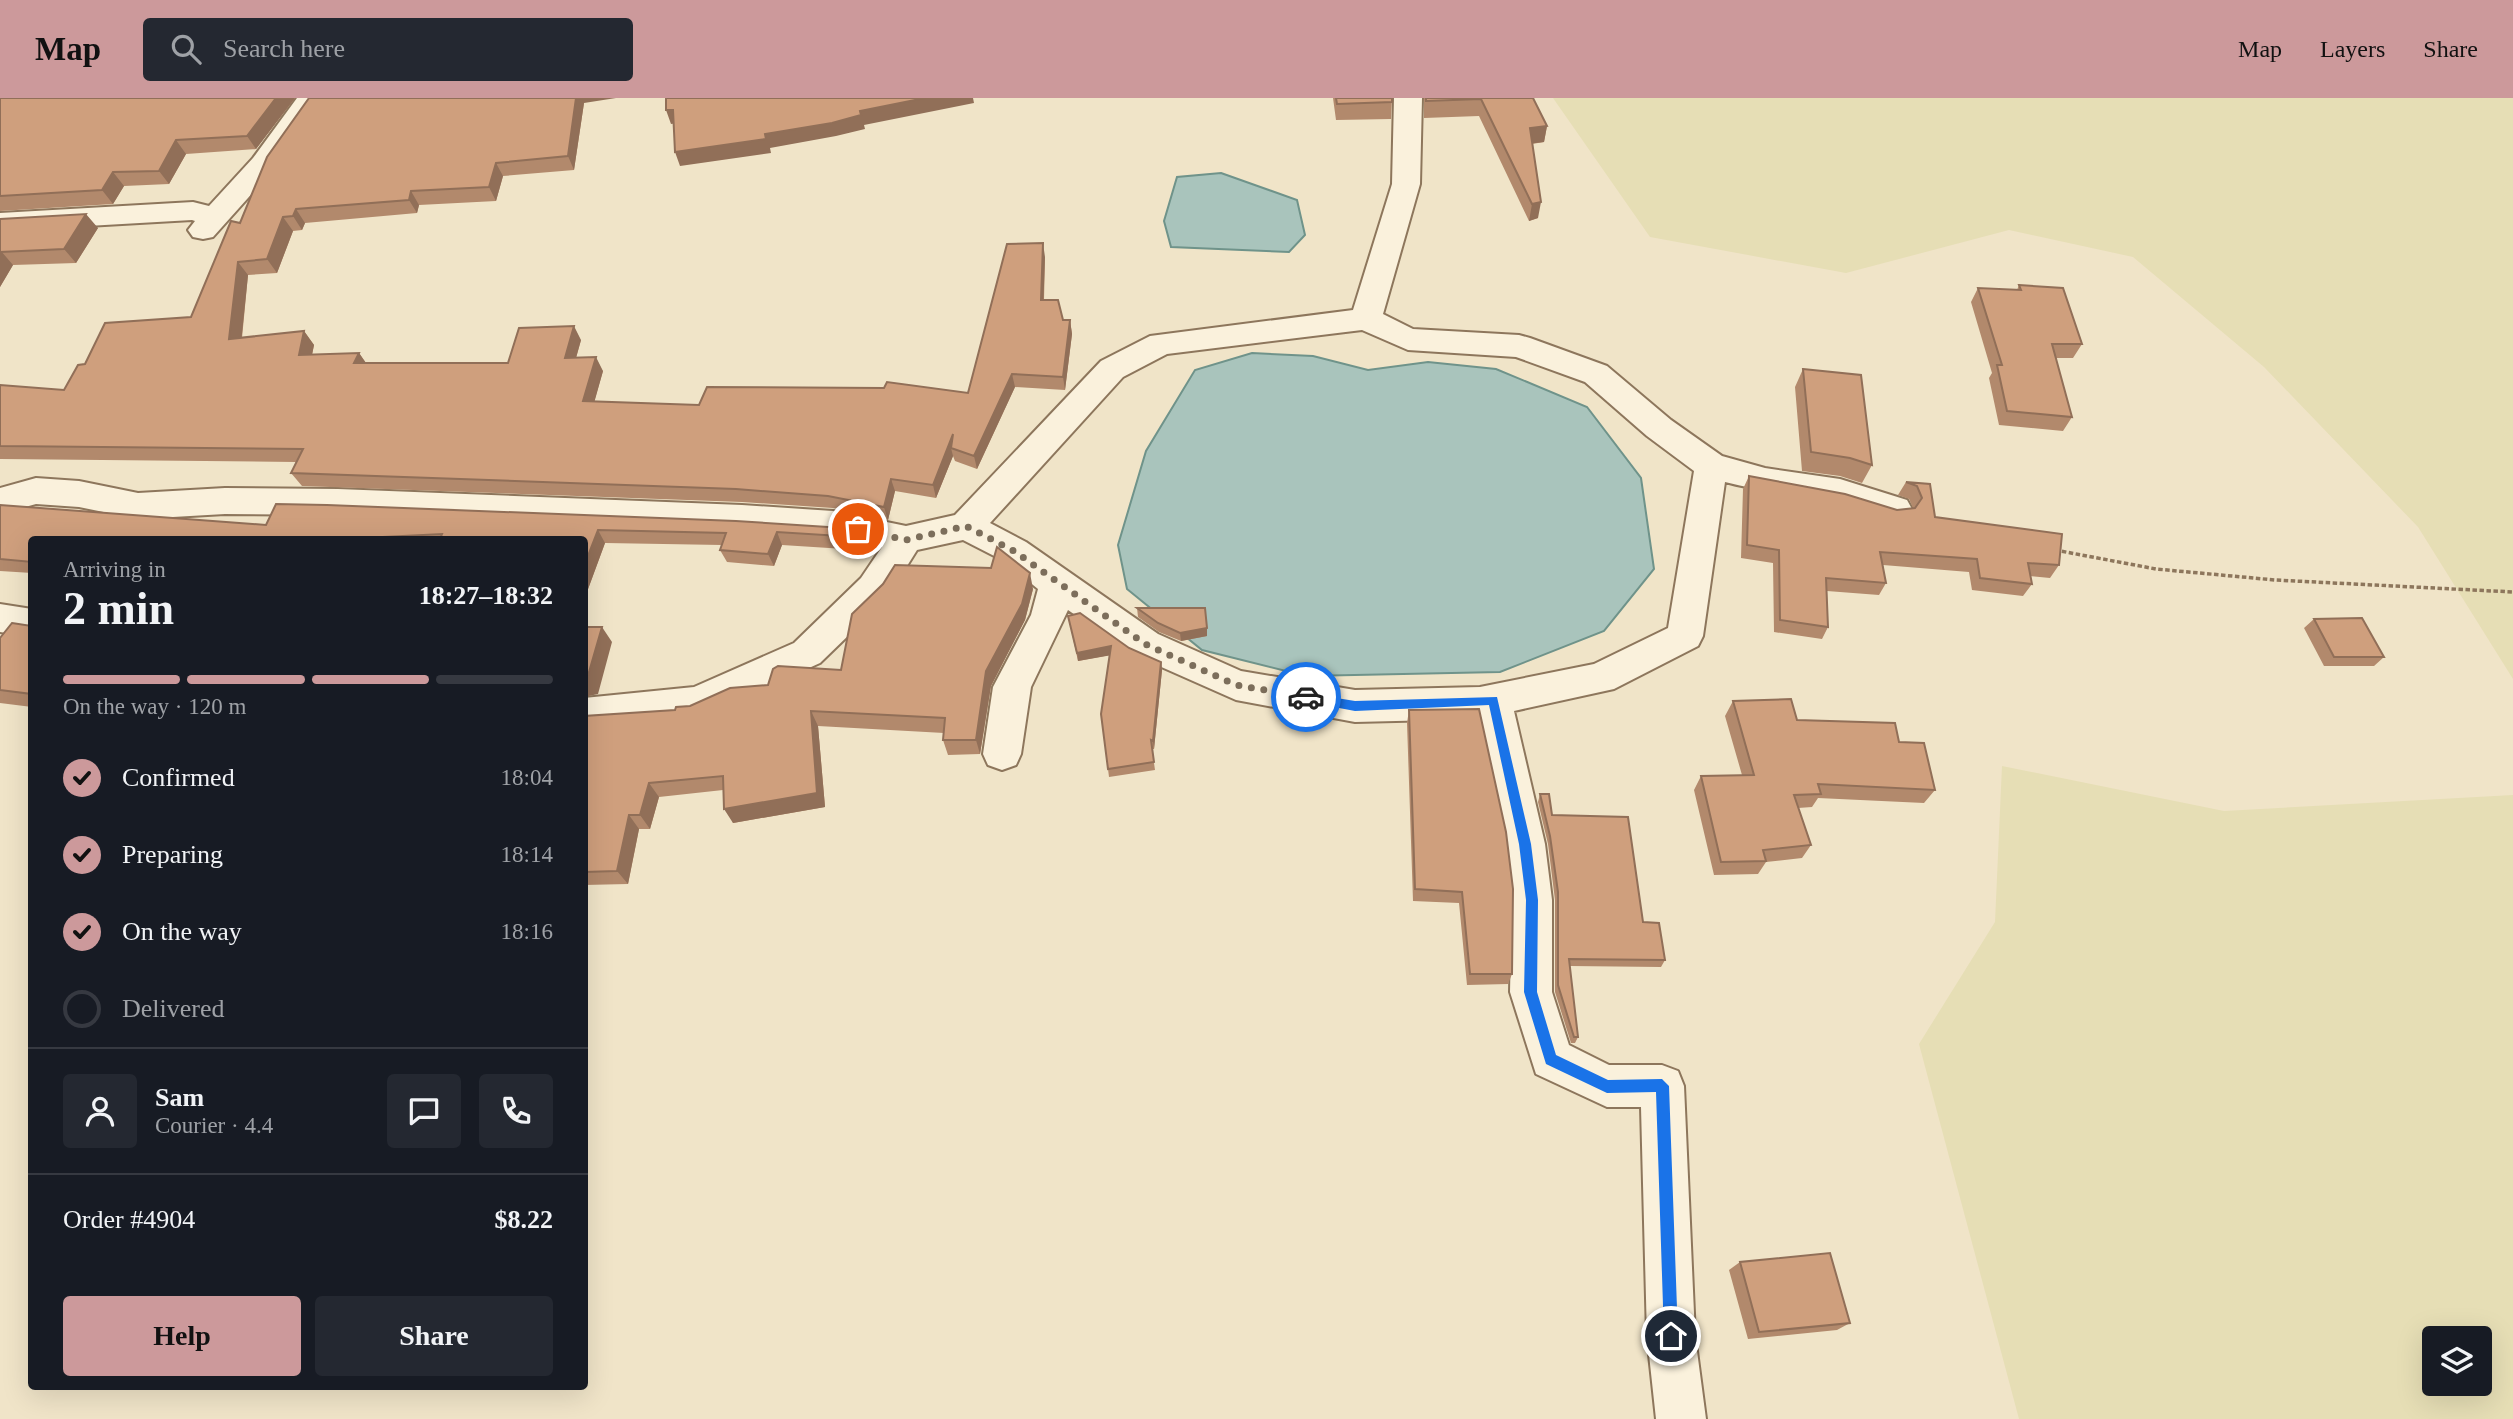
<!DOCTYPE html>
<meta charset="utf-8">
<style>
:root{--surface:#171b24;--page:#242831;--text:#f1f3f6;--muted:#9ea1a6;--line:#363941;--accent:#cc999b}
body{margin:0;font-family:Georgia,serif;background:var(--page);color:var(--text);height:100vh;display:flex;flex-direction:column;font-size:26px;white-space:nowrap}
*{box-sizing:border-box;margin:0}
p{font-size:23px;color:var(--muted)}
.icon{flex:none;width:38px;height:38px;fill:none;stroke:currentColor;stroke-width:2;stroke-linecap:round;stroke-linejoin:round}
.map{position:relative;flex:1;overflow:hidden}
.drawer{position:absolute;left:28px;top:438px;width:560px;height:854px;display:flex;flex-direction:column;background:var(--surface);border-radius:7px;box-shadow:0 7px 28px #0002}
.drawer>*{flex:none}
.buttons{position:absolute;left:2422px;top:1228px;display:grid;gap:14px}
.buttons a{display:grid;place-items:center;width:70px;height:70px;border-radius:7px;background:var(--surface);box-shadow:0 7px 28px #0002;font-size:35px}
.pin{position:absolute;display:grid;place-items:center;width:60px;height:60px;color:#fff;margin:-30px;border:4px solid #fff;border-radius:50%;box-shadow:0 2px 7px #0007}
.courier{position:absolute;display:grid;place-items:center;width:70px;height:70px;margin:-35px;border:5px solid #1a73e8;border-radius:50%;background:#fff;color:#222;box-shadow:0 2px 9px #0007}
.overview em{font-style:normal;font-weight:800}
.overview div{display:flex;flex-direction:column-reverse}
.overview{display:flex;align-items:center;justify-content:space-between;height:119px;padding:0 35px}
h1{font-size:46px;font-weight:800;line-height:52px}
.bar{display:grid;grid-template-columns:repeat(4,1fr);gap:10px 7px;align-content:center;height:84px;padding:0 35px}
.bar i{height:9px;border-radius:5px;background:var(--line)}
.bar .selected{background:var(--accent)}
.bar p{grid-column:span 4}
.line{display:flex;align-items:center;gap:18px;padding:0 35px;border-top:2px solid var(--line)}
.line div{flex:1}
.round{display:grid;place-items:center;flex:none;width:74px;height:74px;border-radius:7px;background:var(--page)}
ol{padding:0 35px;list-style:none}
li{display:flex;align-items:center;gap:21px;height:77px}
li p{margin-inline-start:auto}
li .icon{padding:7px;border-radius:50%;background:var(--accent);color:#111;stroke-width:4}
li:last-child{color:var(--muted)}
li i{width:38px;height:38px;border:4px solid var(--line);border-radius:50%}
.button{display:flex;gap:14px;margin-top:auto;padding:14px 35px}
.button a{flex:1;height:80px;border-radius:7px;background:var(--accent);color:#111;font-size:28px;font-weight:800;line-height:80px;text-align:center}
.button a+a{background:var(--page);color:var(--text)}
header{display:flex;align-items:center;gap:42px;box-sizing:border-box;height:98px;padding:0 35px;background:var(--accent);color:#111}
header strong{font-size:33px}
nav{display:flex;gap:38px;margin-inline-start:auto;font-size:24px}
.search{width:490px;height:63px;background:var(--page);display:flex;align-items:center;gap:18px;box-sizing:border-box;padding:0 24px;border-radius:7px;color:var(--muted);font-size:26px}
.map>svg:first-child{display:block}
.farmland{fill:#e6deb5;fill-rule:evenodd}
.water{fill:#a9c4bc;stroke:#6f938a;stroke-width:2}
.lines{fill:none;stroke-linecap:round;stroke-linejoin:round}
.street-casing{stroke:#8d765c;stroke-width:4}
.path{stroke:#8d765c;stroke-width:3.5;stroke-dasharray:4.5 2.5;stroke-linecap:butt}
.street{fill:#faf1dc;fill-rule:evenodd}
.wall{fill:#b2896c}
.shaded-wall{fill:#916f58}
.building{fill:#cf9f7d;stroke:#916f58;stroke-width:2}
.route{fill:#1a73e8}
.done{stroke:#7c6e5b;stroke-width:7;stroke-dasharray:0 12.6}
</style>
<header>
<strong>Map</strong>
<div class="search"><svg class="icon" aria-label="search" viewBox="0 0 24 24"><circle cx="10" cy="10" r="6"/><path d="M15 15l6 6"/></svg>Search here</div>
<nav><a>Map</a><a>Layers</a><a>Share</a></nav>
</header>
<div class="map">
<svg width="2513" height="1321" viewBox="0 0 2513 1321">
<rect width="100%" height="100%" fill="#f0e4c8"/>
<path class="farmland" d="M 1553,0 L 2513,0 L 2513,581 L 2418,429 L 2264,269 L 2133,159 L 2009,132 L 1846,175 L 1650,139 Z
M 2002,668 L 2224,713 L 2513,697 L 2513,1321 L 2019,1321 L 1919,946 L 1995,824 ZM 2434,1241 L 2480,1241 L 2480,1286 L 2434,1286 Z"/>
<path class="water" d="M 1221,75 L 1297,102 L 1305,137 L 1289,154 L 1171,149 L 1164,123 L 1177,79 Z
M 1252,255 L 1313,258 L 1368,272 L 1428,264 L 1496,271 L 1587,309 L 1641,380 L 1654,471 L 1604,533 L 1500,574 L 1306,578 L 1202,552 L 1127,491 L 1118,447 L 1146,353 L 1195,272 Z"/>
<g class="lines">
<defs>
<path id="street" d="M 297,0 L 325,0 L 273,72 L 213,139 L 203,141 L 193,139 L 188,132 L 195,123 L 192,122 L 0,133 L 0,115 L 193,104 L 209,108 L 253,60 Z
M 1394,0 L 1422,0 L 1420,86 L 1383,216 L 1413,231 L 1519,237 L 1530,240 L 1607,268 L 1671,322 L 1722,358 L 1765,370 L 1840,381 L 1907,402 L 1912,411 L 1907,420 C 1885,427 1861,411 1839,406 C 1801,398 1763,394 1725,384 L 1703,538 L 1698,548 L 1614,591 L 1514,613 L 1545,746 L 1552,802 L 1552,894 L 1569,947 L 1609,967 L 1662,967 L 1678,973 L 1684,988 L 1695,1238 L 1706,1321 L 1656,1321 L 1647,1238 L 1641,1009 L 1607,1009 L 1536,976 L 1510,894 L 1512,802 L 1505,746 L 1478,621 L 1355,624 L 1236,602 L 1132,556 L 1068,512 L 1031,589 L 1021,656 L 1016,667 L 1002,672 L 988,667 L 983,656 L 993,589 L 1031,517 L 1038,491 L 1002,462 L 963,442 L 917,452 L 887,500 L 820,565 L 698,620 L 584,632 L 584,600 L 694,589 L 794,545 L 861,480 L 882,449 L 833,439 L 742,433 L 338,417 L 225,416 L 138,421 L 79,409 L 36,406 L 0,416 L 0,390 L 36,380 L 79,383 L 138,395 L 225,390 L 338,391 L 742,407 L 833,413 L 906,428 L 955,417 L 1101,263 L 1150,238 L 1353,212 L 1392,86 ZM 1362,232 L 1408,252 L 1516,259 L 1585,284 L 1647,338 L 1694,373 L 1668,530 L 1594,566 L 1480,589 L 1355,592 L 1241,573 L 1158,536 L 1026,444 L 990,425 L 1123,279 L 1167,256 Z
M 0,506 L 32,511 L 32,539 L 0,534 Z"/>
</defs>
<use href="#street" class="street-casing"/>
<path class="path" d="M 2055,452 L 2156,471 L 2275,482 L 2513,494"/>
<use href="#street" class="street"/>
</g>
<path class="wall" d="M 0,0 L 295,0 L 256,51 L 186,56 L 169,86 L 124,88 L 113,106 L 0,113 Z
M 1333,0 L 1392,0 L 1391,21 L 1336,22 Z
M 1424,0 L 1533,0 L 1547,28 L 1544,44 L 1532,46 L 1538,120 L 1529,123 L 1479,18 L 1424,20 Z
M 584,5 L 574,72 L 503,78 L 496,103 L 419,107 L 417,115 L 305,125 L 302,132 L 293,133 L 277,175 L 248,177 L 242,240 L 304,233 L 314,247 L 312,257 L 359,255 L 366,265 L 508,265 L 581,242 L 576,260 L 603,273 L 594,304 L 699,307 L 968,295 L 1045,159 L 1044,202 L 1063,222 L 1070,222 L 1072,236 L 1065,292 L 1015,289 L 977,371 L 955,363 L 953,358 L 936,400 L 895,393 L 888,422 L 833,410 L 742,404 L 302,388 L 291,375 L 296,364 L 0,361 L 0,287 L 64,292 L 85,266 L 191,219 L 240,125 Z
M 0,121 L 98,130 L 76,165 L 13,167 L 0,189 Z
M 2019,187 L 2082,246 L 2073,260 L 2056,260 L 2072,319 L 2063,333 L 1999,327 L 1989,280 L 1992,275 L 1971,204 L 1978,190 L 2017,192 Z
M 1803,271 L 1872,367 L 1862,385 L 1840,378 L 1802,373 L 1795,289 Z
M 1749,378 L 1897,412 L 1913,410 L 1909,401 L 1898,397 L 1906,384 L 1930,386 L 1935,419 L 2059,467 L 2050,480 L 2030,478 L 2032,486 L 2023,498 L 1972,492 L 1969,474 L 1883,467 L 1886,485 L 1879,497 L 1827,493 L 1828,529 L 1822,541 L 1774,534 L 1773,465 L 1741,460 L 1743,391 Z
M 276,406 L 873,438 L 878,451 L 876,453 L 782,447 L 774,468 L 727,464 L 720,452 L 722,447 L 605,445 L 584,502 L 584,441 L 32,441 L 32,475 L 0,473 L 0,407 L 266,427 Z
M 1033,491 L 1025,522 L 991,588 L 980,656 L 948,657 L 943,642 L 944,635 L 818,628 L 825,709 L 733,725 L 723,692 L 659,699 L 650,731 L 639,731 L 628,786 L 584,787 L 584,618 L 675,612 L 768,587 L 841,572 Z
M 1137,510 L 1207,538 L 1181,543 L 1159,534 L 1138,519 Z
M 1068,518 L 1129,550 L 1161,564 L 1162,572 L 1154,651 L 1152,651 L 1155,672 L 1109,679 L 1108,671 L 1110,557 L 1078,563 Z
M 2314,521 L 2384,559 L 2374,568 L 2324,568 L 2304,530 Z
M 32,528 L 32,609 L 0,605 L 0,540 Z
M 1733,603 L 1797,622 L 1899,644 L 1935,692 L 1924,705 L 1818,700 L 1812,709 L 1798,710 L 1811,747 L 1802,760 L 1766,764 L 1758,776 L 1714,777 L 1694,692 L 1701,678 L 1742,677 L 1725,618 Z
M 1409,612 L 1512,876 L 1508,886 L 1467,887 L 1459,805 L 1413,803 L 1407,625 Z
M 1540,696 L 1552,717 L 1643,824 L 1665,862 L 1661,869 L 1570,868 L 1578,939 L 1575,945 L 1571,945 L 1555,894 L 1555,802 L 1548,746 L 1538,704 Z
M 1740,1164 L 1850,1225 L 1837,1232 L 1748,1241 L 1729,1172 Z"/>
<path class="shaded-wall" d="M 276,0 L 295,0 L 256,51 L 247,38 Z
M 576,0 L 616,0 L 584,5 L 574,72 L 568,58 Z
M 925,0 L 973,0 L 974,5 L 864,27 L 865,31 L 836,38 L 770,50 L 771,55 L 680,68 L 675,54 L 860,13 Z
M 666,12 L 673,12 L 678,25 L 671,26 Z
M 1547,28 L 1544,44 L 1527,46 L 1530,30 Z
M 176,42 L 186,56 L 169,86 L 159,73 Z
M 496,65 L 503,78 L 496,103 L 489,89 Z
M 113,74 L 124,88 L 113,106 L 102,92 Z
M 411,93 L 419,107 L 417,115 L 409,102 Z
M 1541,104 L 1538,120 L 1529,123 L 1532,106 Z
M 296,111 L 305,125 L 302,132 L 293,118 Z
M 86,116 L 98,130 L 76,165 L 64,151 Z
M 283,119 L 293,133 L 277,175 L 267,161 Z
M 1043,145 L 1045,159 L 1043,215 L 1041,202 Z
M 1,153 L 13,167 L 0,189 L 0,154 Z
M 238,164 L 248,177 L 240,255 L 229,241 Z
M 1070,222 L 1072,236 L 1065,292 L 1063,279 Z
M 574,228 L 581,242 L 572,274 L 565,260 Z
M 304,233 L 314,247 L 309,271 L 299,257 Z
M 359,255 L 368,268 L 354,265 Z
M 596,259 L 603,273 L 591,316 L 583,303 Z
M 1012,276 L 1015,289 L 977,371 L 974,358 Z
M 953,336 L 951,350 L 953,358 L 936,400 L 933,387 Z
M 891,381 L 895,393 L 888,422 L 884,409 Z
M 598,432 L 605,445 L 584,502 L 584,468 Z
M 777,434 L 782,447 L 774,468 L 768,456 Z
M 873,438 L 878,451 L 876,453 L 872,440 Z
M 1030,475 L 1033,491 L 1025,522 L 991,588 L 980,656 L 976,642 L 986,573 Z
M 602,529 L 612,544 L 598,596 L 584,599 L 584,582 Z
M 1207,530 L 1207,538 L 1181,543 L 1180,535 Z
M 1111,548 L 1112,557 L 1078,563 L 1077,555 Z
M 1161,564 L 1162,572 L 1154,651 L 1153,643 Z
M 811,613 L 818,628 L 825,709 L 733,725 L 724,711 Z
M 649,685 L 659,699 L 650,731 L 640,717 Z
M 629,717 L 639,731 L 628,786 L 617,773 Z"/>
<path class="building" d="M 0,0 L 276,0 L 247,38 L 176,42 L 159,73 L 113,74 L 102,92 L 0,98 Z
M 309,0 L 576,0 L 568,58 L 496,65 L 489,89 L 411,93 L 409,102 L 296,111 L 293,118 L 283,119 L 267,161 L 238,164 L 229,241 L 304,233 L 299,257 L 359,255 L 354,265 L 508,265 L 519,230 L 574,228 L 565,260 L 596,259 L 583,303 L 699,307 L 707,289 L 884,290 L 887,284 L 968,295 L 1007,146 L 1043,145 L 1041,202 L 1058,202 L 1063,222 L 1070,222 L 1063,279 L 1012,276 L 974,358 L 951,350 L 953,336 L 933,387 L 891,381 L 884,409 L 828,398 L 736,391 L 291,375 L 303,351 L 0,348 L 0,287 L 64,292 L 78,267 L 85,266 L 105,225 L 191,219 L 231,123 L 240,125 L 267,59 Z
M 666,0 L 925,0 L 860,13 L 861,17 L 832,25 L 765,36 L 766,41 L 675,54 L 673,12 L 666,12 Z
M 1336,0 L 1392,0 L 1392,4 L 1337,6 Z
M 1426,0 L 1533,0 L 1547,28 L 1530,30 L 1541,104 L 1532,106 L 1481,1 L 1426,3 Z
M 86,116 L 64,151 L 0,154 L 0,121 Z
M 2019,187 L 2063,190 L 2082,246 L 2052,246 L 2072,319 L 2007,313 L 1997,267 L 2002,267 L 1978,190 L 2021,192 Z
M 1803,271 L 1861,277 L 1872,367 L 1850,360 L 1811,354 Z
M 1749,378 L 1845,396 L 1897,412 L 1915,410 L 1922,400 L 1917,388 L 1906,384 L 1930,386 L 1935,419 L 2062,436 L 2059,467 L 2028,465 L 2032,486 L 1980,480 L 1977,461 L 1880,454 L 1886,485 L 1826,480 L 1828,529 L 1780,522 L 1779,452 L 1747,447 Z
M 276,406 L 327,407 L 736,423 L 828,429 L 873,438 L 872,440 L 777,434 L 768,456 L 720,452 L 726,435 L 598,432 L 584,468 L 584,441 L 440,441 L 442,436 L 342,441 L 32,441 L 32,464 L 0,461 L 0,407 L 266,427 Z
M 997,449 L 1030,475 L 1022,506 L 986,573 L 976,642 L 943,642 L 945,620 L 811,613 L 817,695 L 724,711 L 723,678 L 649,685 L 640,717 L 629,717 L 617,773 L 584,774 L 584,618 L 675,612 L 676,609 L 690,608 L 730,590 L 768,587 L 773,571 L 778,568 L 841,572 L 852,516 L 883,486 L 895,467 L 991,470 Z
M 1137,510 L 1205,510 L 1207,530 L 1180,535 L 1158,525 Z
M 1080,515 L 1129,550 L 1161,564 L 1153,643 L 1151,642 L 1154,664 L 1108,671 L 1101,616 L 1111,548 L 1077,555 L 1068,518 Z
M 2362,520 L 2384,559 L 2334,559 L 2314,521 Z
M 12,525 L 32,528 L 32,596 L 0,592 L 0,540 Z
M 584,529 L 602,529 L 587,581 L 584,582 Z
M 1791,601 L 1797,622 L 1895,625 L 1899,644 L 1924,645 L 1935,692 L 1818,686 L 1821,696 L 1794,697 L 1811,747 L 1763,752 L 1766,763 L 1721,764 L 1701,678 L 1754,677 L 1733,603 Z
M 1479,611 L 1506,734 L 1513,791 L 1512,876 L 1470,876 L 1462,794 L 1415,791 L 1409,612 Z
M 1540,696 L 1549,696 L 1552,717 L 1628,719 L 1643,824 L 1659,825 L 1665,862 L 1569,861 L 1578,939 L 1574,939 L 1558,887 L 1558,794 L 1550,738 Z
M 1830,1155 L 1850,1225 L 1759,1234 L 1740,1164 Z"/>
<path class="route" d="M 1306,595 L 1355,603 L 1497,599 L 1531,746 L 1538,802 L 1537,894 L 1556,957 L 1608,982 L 1662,981 L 1669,988 L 1678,1238 L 1676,1243 L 1666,1243 L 1664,1238 L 1656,994 L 1607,995 L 1546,966 L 1524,894 L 1526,802 L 1519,746 L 1489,607 L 1355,613 L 1302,603 L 1301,599 Z"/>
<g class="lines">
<path class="done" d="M 858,431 L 906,442 L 966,428 L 1014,453 L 1145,546 L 1236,587 L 1306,599"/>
</g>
</svg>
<div class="buttons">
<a><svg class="icon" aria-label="layers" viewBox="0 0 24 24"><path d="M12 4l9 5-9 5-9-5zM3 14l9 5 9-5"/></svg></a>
</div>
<div class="pin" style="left:858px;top:431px;background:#ea580c"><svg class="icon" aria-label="bag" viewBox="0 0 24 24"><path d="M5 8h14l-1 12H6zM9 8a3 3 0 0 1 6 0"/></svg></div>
<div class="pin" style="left:1671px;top:1238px;background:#1f2937"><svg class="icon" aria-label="home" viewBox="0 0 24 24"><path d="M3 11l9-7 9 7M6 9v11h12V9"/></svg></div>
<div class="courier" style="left:1306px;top:599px"><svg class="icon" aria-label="car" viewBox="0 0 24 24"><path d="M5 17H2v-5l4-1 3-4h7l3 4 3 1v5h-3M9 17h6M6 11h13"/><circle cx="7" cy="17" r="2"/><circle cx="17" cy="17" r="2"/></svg></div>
<section class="drawer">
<div class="overview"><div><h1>2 min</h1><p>Arriving in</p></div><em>18:27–18:32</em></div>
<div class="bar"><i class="selected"></i><i class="selected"></i><i class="selected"></i><i></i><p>On the way · 120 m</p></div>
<ol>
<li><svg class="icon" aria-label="check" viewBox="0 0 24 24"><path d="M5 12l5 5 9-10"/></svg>Confirmed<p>18:04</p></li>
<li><svg class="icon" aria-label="check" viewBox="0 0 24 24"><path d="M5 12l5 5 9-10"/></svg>Preparing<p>18:14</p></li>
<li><svg class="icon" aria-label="check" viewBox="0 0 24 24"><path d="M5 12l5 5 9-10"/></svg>On the way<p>18:16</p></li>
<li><i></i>Delivered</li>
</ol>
<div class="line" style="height:126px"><a class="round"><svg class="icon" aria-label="person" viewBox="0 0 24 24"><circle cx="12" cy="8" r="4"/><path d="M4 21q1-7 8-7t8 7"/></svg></a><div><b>Sam</b><p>Courier · 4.4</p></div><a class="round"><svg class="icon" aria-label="chat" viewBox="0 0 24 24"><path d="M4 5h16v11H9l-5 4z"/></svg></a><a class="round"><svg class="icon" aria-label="phone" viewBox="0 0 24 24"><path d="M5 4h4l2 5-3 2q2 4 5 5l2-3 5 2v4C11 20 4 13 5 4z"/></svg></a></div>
<div class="line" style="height:91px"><div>Order #4904</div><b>$8.22</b></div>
<div class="button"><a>Help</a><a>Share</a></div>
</section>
</div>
